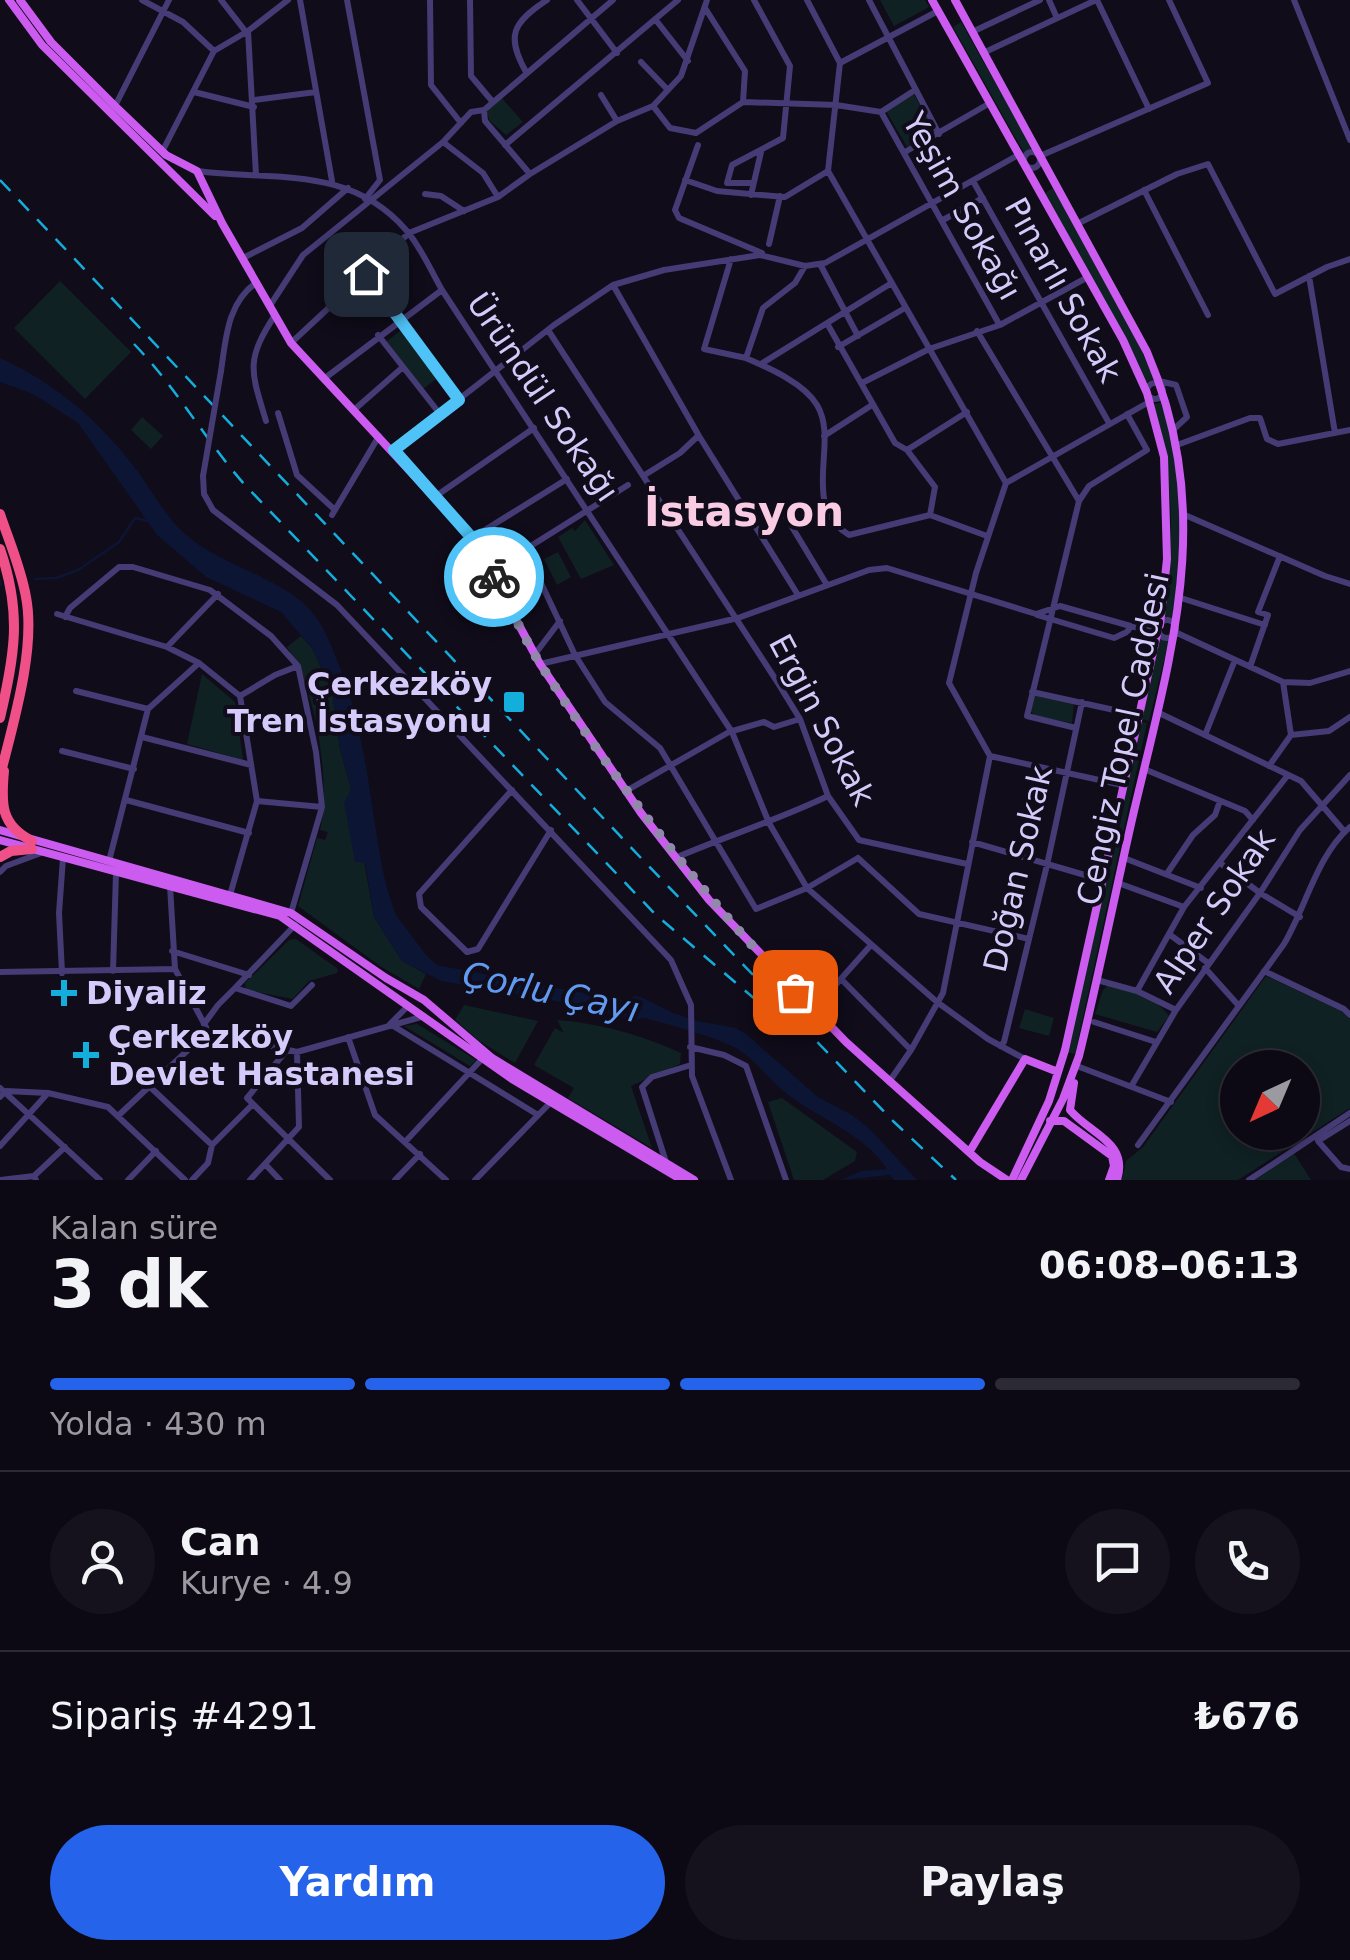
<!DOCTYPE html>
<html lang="tr">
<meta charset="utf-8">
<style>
:root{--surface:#0c0914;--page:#15121d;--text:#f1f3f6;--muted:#9a9aa0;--line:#2c2a34;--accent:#2563eb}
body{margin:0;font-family:"DejaVu Sans",sans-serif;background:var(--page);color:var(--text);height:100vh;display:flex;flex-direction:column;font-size:38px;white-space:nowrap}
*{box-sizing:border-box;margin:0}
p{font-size:32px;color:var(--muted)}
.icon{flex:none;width:55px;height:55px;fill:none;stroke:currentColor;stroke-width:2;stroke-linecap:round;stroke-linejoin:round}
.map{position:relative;height:1180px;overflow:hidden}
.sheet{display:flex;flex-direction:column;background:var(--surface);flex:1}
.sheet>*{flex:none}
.needle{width:65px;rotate:224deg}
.controls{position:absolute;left:1220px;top:1050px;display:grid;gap:20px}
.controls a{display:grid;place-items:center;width:100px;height:100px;border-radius:50%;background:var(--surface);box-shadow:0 5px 15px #0003,0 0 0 2px var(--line);font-size:50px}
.pin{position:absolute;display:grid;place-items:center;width:85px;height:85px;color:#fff;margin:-42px;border-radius:20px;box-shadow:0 5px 15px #0006}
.courier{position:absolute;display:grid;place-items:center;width:100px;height:100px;margin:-50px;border:8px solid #4fc3f7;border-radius:50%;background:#fff;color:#222;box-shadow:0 2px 12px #0007}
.headline em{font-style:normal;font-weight:700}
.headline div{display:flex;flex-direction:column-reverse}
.headline{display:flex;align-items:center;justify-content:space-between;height:170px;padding:0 50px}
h1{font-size:65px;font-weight:700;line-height:75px}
.bar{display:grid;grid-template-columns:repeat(4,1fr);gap:15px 10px;align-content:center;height:120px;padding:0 50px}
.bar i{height:12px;border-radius:8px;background:var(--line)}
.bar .on{background:var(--accent)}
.bar p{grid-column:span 4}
.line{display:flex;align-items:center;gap:25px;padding:0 50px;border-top:2px solid var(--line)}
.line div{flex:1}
.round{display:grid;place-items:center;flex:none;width:105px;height:105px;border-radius:52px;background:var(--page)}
.button{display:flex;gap:20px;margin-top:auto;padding:20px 50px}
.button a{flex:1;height:115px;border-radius:60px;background:var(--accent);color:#fff;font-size:40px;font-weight:700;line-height:115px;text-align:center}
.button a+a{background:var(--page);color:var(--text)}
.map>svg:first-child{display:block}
.green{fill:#102123;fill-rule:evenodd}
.water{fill:#0c1533}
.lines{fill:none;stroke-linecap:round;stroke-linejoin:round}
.stream{stroke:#0c1533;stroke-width:2.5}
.minor{stroke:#453b75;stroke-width:6}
.major{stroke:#cc5bf0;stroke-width:8}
.highway{stroke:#ef5087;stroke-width:10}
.rail{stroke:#14aedc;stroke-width:2.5;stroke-dasharray:15 12;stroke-linecap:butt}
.minor-bridge{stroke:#453b75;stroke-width:6}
.done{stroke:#9188ac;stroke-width:10;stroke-dasharray:0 18}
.route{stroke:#4fc3f7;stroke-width:12}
.poi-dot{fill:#14aedc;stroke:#100c1a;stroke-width:4}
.labels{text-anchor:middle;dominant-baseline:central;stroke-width:8;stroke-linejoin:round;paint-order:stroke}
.street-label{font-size:32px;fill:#d6cafa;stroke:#100c1a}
.poi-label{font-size:32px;font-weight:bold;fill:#d6cafa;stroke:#100c1a;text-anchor:start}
.water-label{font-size:35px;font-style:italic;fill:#619bf1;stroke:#100c1a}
.district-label{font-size:42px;font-weight:bold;fill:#facce3;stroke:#100c1a}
</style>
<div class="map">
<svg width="1350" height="1180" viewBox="0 0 1350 1180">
<rect width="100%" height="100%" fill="#100c1a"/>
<path class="green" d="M 880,0 L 925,0 L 929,7 L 894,26 Z
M 961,22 L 1032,148 L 1024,153 L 953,27 Z
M 913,93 L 935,131 L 907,147 L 885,109 Z
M 500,96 L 523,122 L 506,135 L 489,120 L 487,111 Z
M 1053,188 L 1138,343 L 1154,379 L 1146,382 L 1132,350 L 1045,193 Z
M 60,281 L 131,352 L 85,399 L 14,328 Z
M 406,326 L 440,376 L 423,389 L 386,342 Z
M 1163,402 C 1185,471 1183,548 1172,618 L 1164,617 C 1174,546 1175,474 1154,404 Z
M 142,417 L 163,436 L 151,449 L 131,430 Z
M 585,520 L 614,565 L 581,579 L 558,537 L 572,528 L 575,531 Z
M 558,552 L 571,577 L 557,585 L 544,559 Z
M 301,636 L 312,648 L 332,691 L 340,749 L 351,789 L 374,917 L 402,961 L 426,974 L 419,989 L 380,966 L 298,906 L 317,838 L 325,840 L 328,832 L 320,830 C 331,781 316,688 287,647 Z
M 1160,638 L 1169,640 L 1149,721 L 1141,719 Z
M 202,674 L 235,702 L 243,760 L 187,744 Z
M 1034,695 L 1074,703 L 1072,723 L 1034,716 L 1031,711 Z
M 1138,721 L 1147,723 L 1075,1054 L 1066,1052 Z
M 296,939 L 338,969 L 337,973 L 309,981 L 293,999 L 246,990 L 245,983 L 289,940 Z
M 1266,976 L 1343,1012 L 1350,1019 L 1350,1108 L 1238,1180 L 1122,1180 L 1126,1161 L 1143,1147 ZM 1238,1068 L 1302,1068 L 1302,1132 L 1238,1132 Z
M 1108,985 C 1129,991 1156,997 1169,1016 L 1157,1032 L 1095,1014 L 1103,990 Z
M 464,1005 L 538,1021 L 515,1063 L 478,1040 L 455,1020 Z
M 1025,1009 L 1054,1018 L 1049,1036 L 1019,1028 Z
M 557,1020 C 600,1023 642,1035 681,1053 L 680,1064 L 631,1086 L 652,1148 L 568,1098 L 574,1088 L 534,1065 L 555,1028 L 564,1033 Z
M 417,1024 L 476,1060 L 470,1066 L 404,1026 Z
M 782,1098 L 857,1152 L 855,1161 L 823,1180 L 794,1180 L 768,1102 Z
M 1294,1153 L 1311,1180 L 1255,1180 Z"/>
<path class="water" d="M 0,358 C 56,383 102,423 139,473 C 152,492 163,511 179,528 C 213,563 264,571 302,602 C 320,617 329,639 337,660 C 369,738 369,810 387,889 L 396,915 L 426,955 L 437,965 L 625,1001 L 635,996 L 641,997 L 673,1013 L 697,1021 L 736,1028 L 745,1033 L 818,1097 L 852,1115 L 870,1129 L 917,1180 L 894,1180 L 890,1175 L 841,1180 L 861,1171 L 887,1169 C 861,1130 814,1118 781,1089 C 765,1075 753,1057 734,1047 C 706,1034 674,1026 644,1018 L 634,1020 L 567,1003 L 441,981 L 402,961 L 374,917 L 365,863 L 355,862 L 344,803 L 351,789 L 340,749 L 332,691 L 312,648 L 281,612 L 206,577 L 157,535 L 78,423 L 33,394 L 0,382 Z"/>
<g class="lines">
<path class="stream" d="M 35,579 L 56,578 L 78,570 L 119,542 L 135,518 L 149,521
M 0,581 L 1,585"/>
<path class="minor" d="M 142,0 L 183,22 L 214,51
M 221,0 L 246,32
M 300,0 L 332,181
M 347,0 L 380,180 L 365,199
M 430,0 L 431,85 L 461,123
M 470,0 L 471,76 L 492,101
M 577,0 L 617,53
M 807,0 L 840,63 L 828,171 L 1006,483 L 976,573 L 949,683 L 990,756 L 943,993 L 911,1050 L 889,1082
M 869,0 L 939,134
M 1049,0 L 1057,18
M 1097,0 L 1149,109
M 1294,0 L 1350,140
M 655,19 L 688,61
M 248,31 L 256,175
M 972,32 L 1040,0
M 983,53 L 1096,0
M 641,62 L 667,89
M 840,63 L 938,11
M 526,72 C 506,36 512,23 547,0
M 194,92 L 254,107
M 601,95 L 617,121
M 254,100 L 316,92
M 743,102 L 836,105 L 881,112
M 115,106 L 169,0
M 653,106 L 670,128 L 696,133 L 743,102 L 745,71 L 705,8
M 484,110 L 485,121 L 530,174
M 881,112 L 999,324
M 881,112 L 915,90
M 443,142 L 483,173 L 498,197
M 505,145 L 678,0
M 698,145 L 675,210 L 679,218 L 762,253
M1024 160a8 8 0 1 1 16 0a8 8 0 1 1-16 0Z
M 162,152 L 214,51 L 248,31 L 288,0
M 905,152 L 990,103
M 1040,156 L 1208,83 L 1169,0
M 197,171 C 274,181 350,165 406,230 C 421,247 431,271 442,290 L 732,732 L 769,823 L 807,888 L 937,1002 L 988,1039 L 1025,1059
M 685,180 L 717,191 L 785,197 L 828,171
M 973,181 L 1109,423
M 753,183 L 727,183 L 732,165 L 783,138 L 790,66 L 754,0
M 1144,190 L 1208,315
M 425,194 L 441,196 L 464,211
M 751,195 L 761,152
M 943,220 L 983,198
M 1077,224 L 1177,174 L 1208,164 L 1275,294 L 1327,267 L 1350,259
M 769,244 L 780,196
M 243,258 L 302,228 L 348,188
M 731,259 L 704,349 L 746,358
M 820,264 L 858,336
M 805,266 L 795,283 L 763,308 L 746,358 C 769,368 804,383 817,405 C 840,443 799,504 849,535 L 930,515
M 367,274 L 459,400
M 1309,276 L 1335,433
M 613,285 L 699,436 L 798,595
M 271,304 L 303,255 L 443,142 L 471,112 L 484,110 L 613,0
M 828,325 L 895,443 L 907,450 L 935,487 L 930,515
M 548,330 L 776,680 L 800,719 L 828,796 L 859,840 L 967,864
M 977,331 L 1079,501 L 1027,716 L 1076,728
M 378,335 L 440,414
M 291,343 L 409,233 L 498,197 L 530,174 L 617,121 L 653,106 L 681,76 L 707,0
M 838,347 L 905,308
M 761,364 L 890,284
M 221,371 C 226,338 227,303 257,282
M 325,378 L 442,290
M 1159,381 L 1176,385 L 1187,417 L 1173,430
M 862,383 L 929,349 L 1000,325 L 1088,277
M1147 391a8 8 0 1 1 16 0a8 8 0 1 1-16 0Z
M 355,409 L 403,367
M 278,413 L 297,475 L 335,510
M 266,421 C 251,371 245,361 275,315
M 824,436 L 872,405
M 1177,445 L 1250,418 L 1260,418 L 1267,439 L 1278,444 L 1350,430
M 394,450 L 554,325 L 613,285 L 664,270 L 760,255 L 805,266 L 825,263 L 1020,154
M 907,450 L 967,412
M 203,476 L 204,494 L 213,510 L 337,605 L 671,960 L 691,1005 L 692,1076 L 731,1180
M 643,476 L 680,453 L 698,436
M 1006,483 L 1149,402
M 436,496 L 534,428
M 1079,501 L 1089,486 L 1147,450 L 1127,414
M 783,512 L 827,585
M 332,515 L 379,436
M 930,515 L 987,536
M 1185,515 L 1325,576 L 1350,584
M 472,538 L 567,479
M 525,549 L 575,655 L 605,702 L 660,748 L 756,909 L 807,888 L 858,858
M 491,571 L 628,485
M 1181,598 L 1265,625
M 57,614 L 167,647 L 199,663
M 1037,615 L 1114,638 L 1127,632 L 1131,626
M 65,617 L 70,608 L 119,567 L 133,567 L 210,590 L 271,636 L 298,666 L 316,752 L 322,807 L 291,913
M1158 629a9 9 0 1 1 18 0a9 9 0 1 1-18 0Z
M 1175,632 L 1283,682 L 1310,683 L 1350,671
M 167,647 L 218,594
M 535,654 L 560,621
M 540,664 L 738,618 L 869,570 L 887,568 L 1036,614 L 1060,606 L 1134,627 L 1158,630
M 1250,667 L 1268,615 L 1258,612 L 1280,556
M 1283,682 L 1291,735
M 76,691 L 148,709 L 109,861
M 1032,692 L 1137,715
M 240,696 L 275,675 L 298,666
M 148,709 L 199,663 L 240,696 L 257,801 L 230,895
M 1157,712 L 1301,781 L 1344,831
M 1205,735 L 1235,660
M 142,737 L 251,765
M 62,751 L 134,769
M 990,756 L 1122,785
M 1269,766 L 1291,735 L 1329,731 L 1350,717
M 1144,769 L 1245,811 L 1253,820
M 512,790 L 419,894 L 421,907 L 467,952 L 478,949 L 551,830
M 626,791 L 729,732 L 764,722 L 774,727 L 800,719
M 126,800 L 249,833
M 257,801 L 322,807
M 972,842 L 1102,880
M 675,858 C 726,836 778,820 828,796
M 858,858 L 919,914 L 1029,939
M 1124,858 L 1201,888
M 1220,863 L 1260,893 L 1300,917
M 0,872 L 6,866 L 41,853
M 1168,872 L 1193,835 L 1215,815 L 1220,801
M 1118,883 L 1184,907
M 170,886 L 175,969 L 208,1031 L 297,1052 L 421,1017
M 295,925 L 235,988 L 291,1006 L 312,985
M 1169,934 L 1208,963
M 172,951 L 249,975
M 1205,968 L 1239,1006
M 113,971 L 116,873
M 1264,971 L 1344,1009 L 1350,1015
M 0,972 L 175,969
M 62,973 L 59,913 L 63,858
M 841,979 L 911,1050
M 1097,980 L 1137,991 L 1176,1010
M 1137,991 L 1184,907 L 1288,775
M 814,1009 L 871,945
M 1094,1022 L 1156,1042
M 204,1024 L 218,1005 L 235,988
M 390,1024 L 538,1115
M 390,1024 L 407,1007
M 348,1037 L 375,1115 L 446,1180
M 1000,1046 L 1004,1042 L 1047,865 L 1082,702
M 690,1047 L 724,1055 L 746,1066 L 786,1180
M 287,1050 L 247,1098 L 330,1180
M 1077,1066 L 1171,1102
M 148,1085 L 212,1145
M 1132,1085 L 1176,1010 L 1260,893 L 1300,830 L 1350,775
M 0,1088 L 100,1180
M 0,1097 L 6,1091 L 48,1093 L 108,1107 L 185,1180
M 119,1115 L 208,1031
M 1350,1121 L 1318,1141 L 1341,1167 L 1350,1169
M 405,1142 L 482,1059
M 1138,1145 L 1284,944 C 1306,907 1317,855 1350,827
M 0,1146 L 48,1093
M 666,1162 L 642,1087 L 652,1077 L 691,1065
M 265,1164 L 280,1180
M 0,1180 L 34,1176
M 36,1180 L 34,1176 L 65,1147
M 128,1180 L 156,1151
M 192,1180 L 208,1163 L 212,1145 L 253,1104
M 250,1180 L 299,1127 L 297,1052
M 395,1180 L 420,1154
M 475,1180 L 551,1102
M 1249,1180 L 1350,1113"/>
<path class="major" d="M 9,0 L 42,45 L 215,216
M 20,0 L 51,42 L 115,106 L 166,155 L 197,171 L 222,223 L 291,343 L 472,538 L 540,664 L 641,813 L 709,900 L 846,1042 L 980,1162 L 1007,1180
M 932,0 L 1123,340 L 1147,393 L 1164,457 L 1167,559 L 1160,625
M 955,0 L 1147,352 C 1216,513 1172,650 1134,811 C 1115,893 1099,975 1079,1056 L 1063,1099 L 1021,1180
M 0,830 L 291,913 L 386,978 L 424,1000 L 492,1058 L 694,1180
M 0,840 L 280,916 L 512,1079 L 682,1180
M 1074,1083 L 1070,1110 C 1090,1134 1129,1142 1117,1180
M 1050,1121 L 1064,1121 L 1112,1156 L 1114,1166 L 1109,1180
M 970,1151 L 1025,1059 L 1058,1072
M 1012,1180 L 1049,1101 L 1065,1050 L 1158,630"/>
<path class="highway" d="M 0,514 C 9,541 21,568 26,597 C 36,649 13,724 0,776
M 0,549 C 22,613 15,653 0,718
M 4,771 C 1,803 0,825 32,841
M 0,857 L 11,851 L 32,849"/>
<path class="rail" d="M 0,180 L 640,857 L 894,1122 L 956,1180
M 134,344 C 176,387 205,440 245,485 L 656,915 L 782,1022"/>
<path class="minor-bridge" d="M 203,476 L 221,371"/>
</g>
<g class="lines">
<path class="done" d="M 494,577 C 510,606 523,637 541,665 C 616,783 699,891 795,992"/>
<path class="route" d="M 366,274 L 459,400 L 394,450 L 472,538 L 494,577"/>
</g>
<g class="poi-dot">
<rect x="502" y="690" width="24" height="24" rx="5"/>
<path d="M59 978h10v10h10v10h-10v10h-10v-10h-10v-10h10z"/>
<path d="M81 1040h10v10h10v10h-10v10h-10v-10h-10v-10h10z"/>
</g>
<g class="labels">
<g class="street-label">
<text transform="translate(962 206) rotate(61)">Yeşim Sokağı</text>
<text transform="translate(1063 290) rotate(61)">Pınarlı Sokak</text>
<text transform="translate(543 397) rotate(56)">Üründül Sokağı</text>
<text transform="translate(822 720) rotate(62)">Ergin Sokak</text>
<text transform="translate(1123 739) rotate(-78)">Cengiz Topel Caddesi</text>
<text transform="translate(1018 869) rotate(-77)">Doğan Sokak</text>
<text transform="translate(1214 911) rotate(-56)">Alper Sokak</text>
</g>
<g class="poi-label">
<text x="492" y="684" text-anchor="end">Çerkezköy<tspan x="492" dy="37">Tren İstasyonu</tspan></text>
<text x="86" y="993">Diyaliz</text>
<text x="108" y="1037">Çerkezköy<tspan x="108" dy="37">Devlet Hastanesi</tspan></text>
</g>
<g class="water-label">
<text transform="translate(551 992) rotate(12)">Çorlu Çayı</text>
</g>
<g class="district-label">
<text x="744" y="511">İstasyon</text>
</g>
</g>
</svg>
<div class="controls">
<a><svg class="needle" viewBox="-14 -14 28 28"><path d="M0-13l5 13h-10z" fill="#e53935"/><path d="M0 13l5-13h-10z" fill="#9a9aa0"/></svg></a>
</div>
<div class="pin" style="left:795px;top:992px;background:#ea580c"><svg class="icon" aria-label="bag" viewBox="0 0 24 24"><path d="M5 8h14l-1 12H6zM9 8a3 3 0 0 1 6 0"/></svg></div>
<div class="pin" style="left:366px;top:274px;background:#1f2937"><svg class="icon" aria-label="home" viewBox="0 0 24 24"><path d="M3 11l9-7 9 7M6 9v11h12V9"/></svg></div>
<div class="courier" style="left:494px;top:577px"><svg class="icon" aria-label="bike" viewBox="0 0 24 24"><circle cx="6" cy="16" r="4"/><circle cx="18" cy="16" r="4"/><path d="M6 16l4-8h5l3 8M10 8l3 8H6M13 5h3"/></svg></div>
</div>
<section class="sheet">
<div class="headline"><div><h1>3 dk</h1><p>Kalan süre</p></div><em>06:08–06:13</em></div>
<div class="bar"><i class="on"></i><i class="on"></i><i class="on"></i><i></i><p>Yolda · 430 m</p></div>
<div class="line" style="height:180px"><a class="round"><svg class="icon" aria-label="person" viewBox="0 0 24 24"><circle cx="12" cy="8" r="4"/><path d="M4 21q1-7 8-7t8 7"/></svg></a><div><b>Can</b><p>Kurye · 4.9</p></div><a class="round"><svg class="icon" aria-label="chat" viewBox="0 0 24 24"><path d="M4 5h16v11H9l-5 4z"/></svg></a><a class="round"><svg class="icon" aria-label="phone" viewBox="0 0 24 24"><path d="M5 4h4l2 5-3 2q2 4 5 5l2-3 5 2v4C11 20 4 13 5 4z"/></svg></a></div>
<div class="line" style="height:130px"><div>Sipariş #4291</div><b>₺676</b></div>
<div class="button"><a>Yardım</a><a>Paylaş</a></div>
</section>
